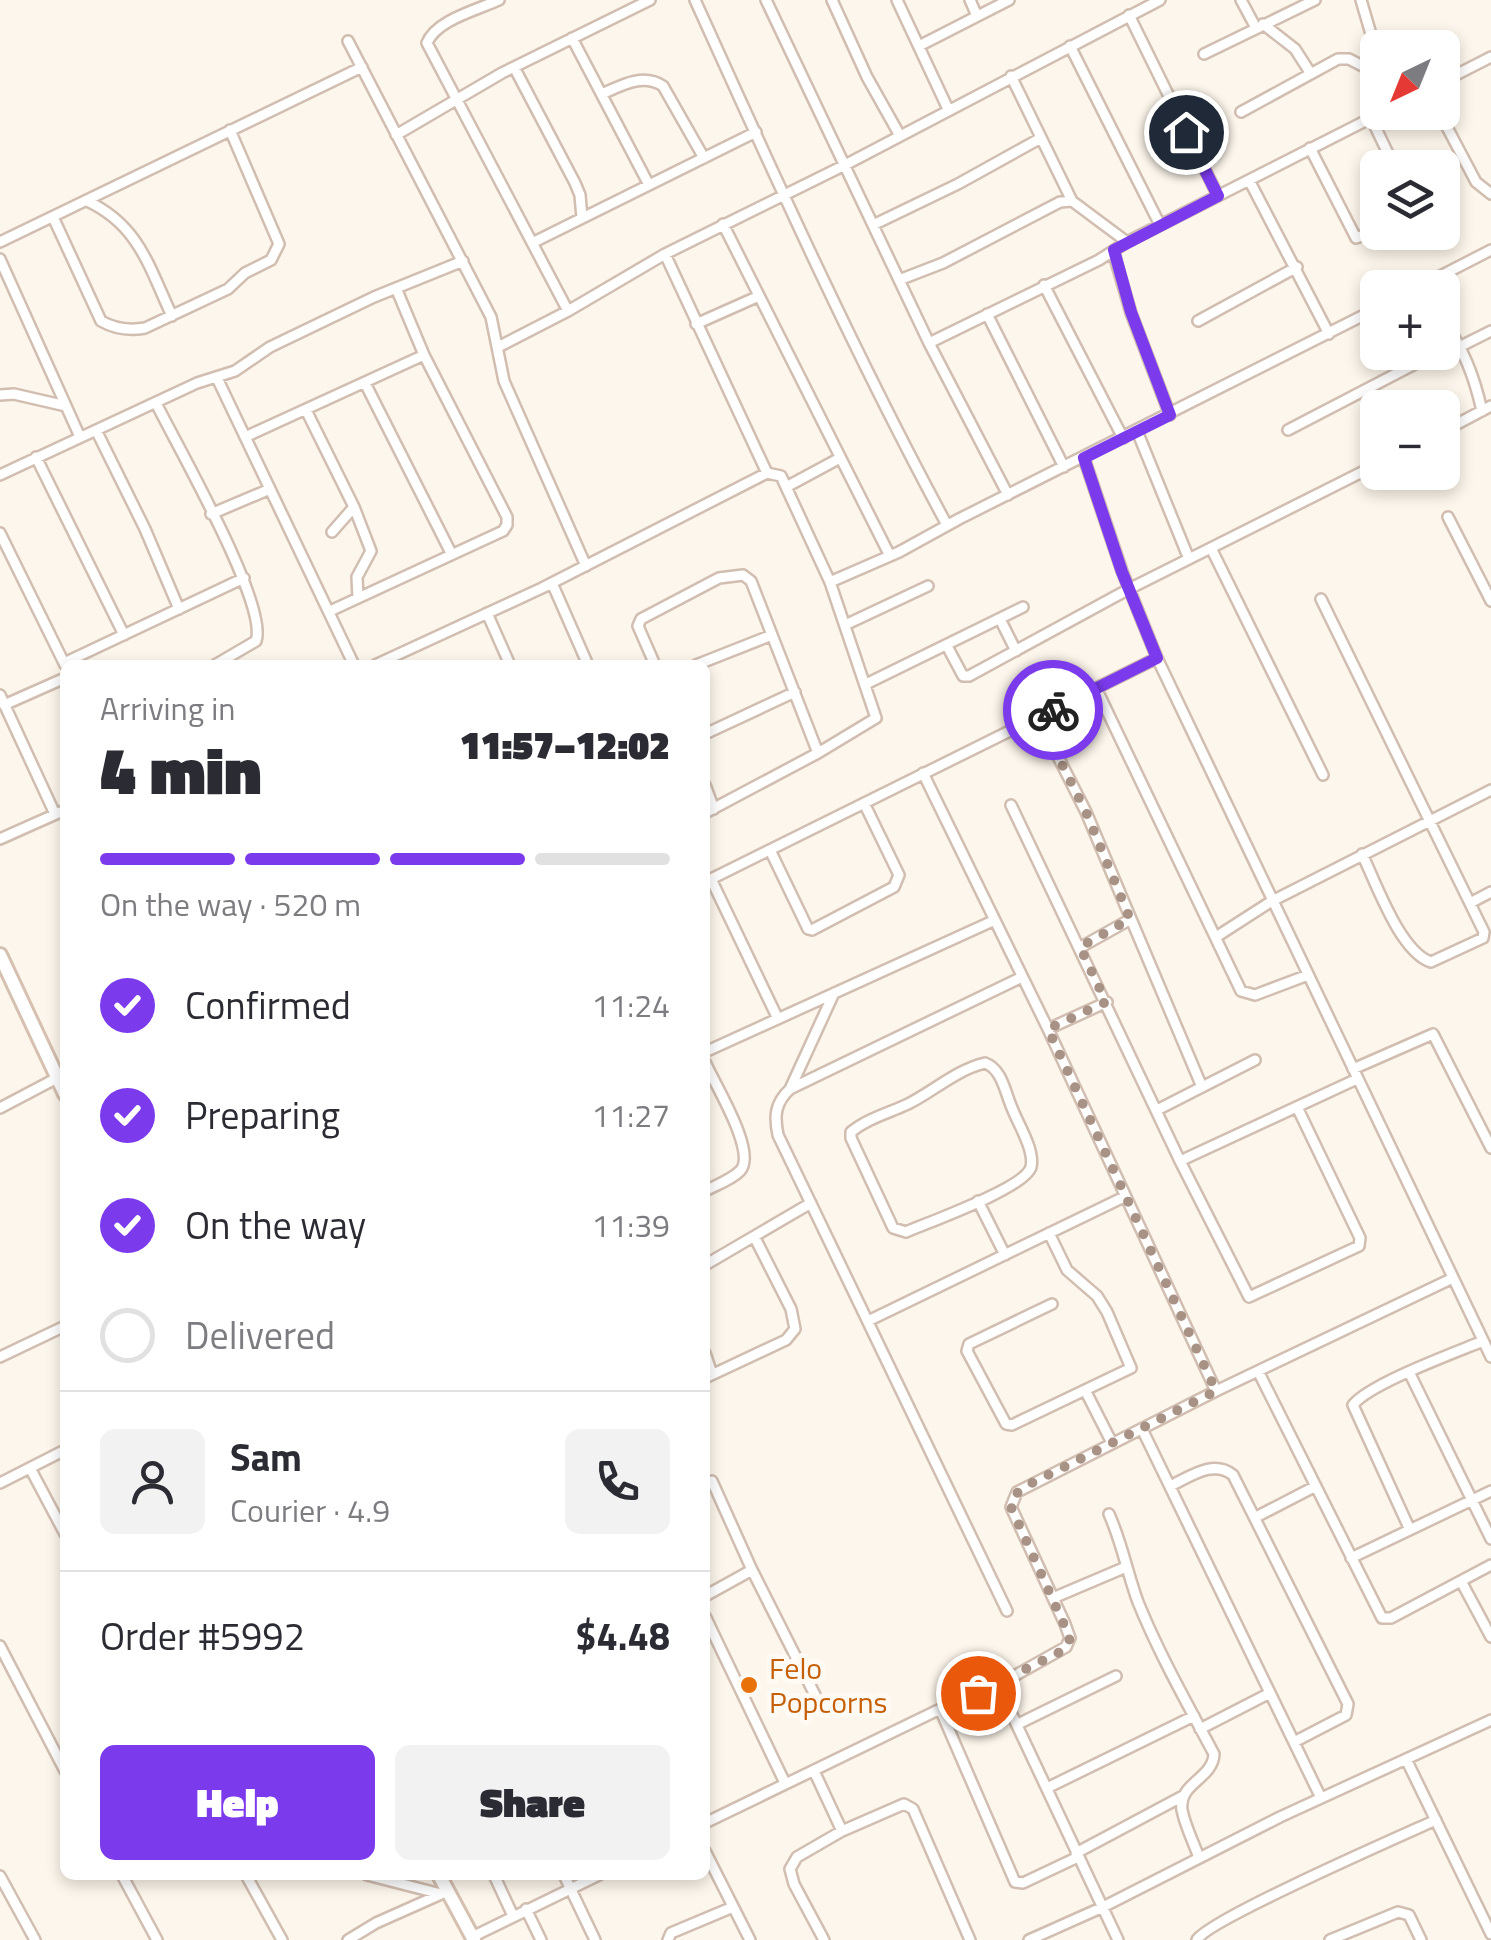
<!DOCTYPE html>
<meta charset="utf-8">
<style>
:root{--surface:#fff;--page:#f2f2f3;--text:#2b2b33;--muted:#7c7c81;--line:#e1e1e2;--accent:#7c3aed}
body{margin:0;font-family:"Titillium Web",sans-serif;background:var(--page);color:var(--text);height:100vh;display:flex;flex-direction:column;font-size:38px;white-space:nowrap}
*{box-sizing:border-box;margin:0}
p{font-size:32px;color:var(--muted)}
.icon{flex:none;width:55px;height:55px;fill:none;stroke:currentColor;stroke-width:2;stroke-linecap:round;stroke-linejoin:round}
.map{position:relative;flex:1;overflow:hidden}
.side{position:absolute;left:60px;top:660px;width:650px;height:1220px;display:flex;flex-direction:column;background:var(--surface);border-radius:15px;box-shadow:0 5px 15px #0003}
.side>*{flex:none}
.needle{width:65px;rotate:223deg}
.buttons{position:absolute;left:1360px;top:30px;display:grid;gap:20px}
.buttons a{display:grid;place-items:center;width:100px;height:100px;border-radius:15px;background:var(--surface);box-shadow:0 5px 15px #0003;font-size:50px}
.pin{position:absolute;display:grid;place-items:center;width:85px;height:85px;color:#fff;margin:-42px;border:5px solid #fff;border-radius:50%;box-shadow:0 2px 10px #0007}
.courier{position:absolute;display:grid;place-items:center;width:100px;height:100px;margin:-50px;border:8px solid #7c3aed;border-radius:50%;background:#fff;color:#222;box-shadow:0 2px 12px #0007}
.head em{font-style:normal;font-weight:800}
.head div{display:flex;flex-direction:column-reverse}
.head{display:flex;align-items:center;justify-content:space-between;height:170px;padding:0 40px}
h1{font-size:65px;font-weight:800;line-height:75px}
.bar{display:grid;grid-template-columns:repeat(4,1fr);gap:15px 10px;align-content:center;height:120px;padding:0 40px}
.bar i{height:12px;border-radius:8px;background:var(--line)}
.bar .on{background:var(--accent)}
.bar p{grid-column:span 4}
.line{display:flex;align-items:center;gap:25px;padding:0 40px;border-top:2px solid var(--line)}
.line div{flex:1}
.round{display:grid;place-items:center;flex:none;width:105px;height:105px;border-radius:15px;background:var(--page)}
ol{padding:0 40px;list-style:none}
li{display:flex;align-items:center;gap:30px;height:110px}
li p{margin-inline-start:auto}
li .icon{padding:10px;border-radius:50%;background:var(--accent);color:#fff;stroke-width:4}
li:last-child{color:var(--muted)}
li i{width:55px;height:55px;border:5px solid var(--line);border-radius:50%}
.action{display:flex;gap:20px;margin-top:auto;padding:20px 40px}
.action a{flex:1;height:115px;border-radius:15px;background:var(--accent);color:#fff;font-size:40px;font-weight:800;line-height:115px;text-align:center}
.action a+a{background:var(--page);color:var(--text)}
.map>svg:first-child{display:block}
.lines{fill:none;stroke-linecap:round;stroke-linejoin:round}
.street-casing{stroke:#d1beb0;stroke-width:14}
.secondary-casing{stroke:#d6c0b0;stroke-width:18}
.street{stroke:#fff;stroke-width:9}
.secondary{stroke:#fff;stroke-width:12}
.done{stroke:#a89285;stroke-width:10;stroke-dasharray:0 18}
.route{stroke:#7c3aed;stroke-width:12}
.food-dot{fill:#e8710a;stroke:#fffaf3;stroke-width:4}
.labels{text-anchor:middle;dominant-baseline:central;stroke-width:10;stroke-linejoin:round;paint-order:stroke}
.food-label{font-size:30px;fill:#c56008;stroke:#fffaf3;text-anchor:start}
</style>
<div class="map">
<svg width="1491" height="1940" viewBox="0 0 1491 1940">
<rect width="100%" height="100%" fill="#fdf6ec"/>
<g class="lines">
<defs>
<path id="street" d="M 499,0 C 477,10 436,20 427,43 L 568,311
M 695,0 C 775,177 855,355 947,525
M 766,0 L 929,343 L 1008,495
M 832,0 L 867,77 L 899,134
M 897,0 L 948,109
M 970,0 L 977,16
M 1241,0 L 1256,28
M 1361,0 L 1378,58
M 1129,15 L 1218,196
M 1263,24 L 1295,49 L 1311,74
M 572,38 L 649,185
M 348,41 L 491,317 L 504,381 L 586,566
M 919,46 L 1009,0
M 1070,46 L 1160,225
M 1204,54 L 1315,0
M 514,67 L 575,183 L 580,195 L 582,218
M 1011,76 L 1072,201
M 1442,82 L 1491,57
M 602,94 C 622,85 643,73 663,86 L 704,158
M 1241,112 L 1338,59 L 1349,59 L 1378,74
M 1439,112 L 1476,182 L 1491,194
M 1371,118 L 1395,168
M 396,135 L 502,73 L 650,0
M 1310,148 L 1356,238 L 1378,230
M 1249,180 L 1329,334
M 87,201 C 139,225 149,267 172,316
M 53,217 L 101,321 C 115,329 128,331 145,328 L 228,289 L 245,273 L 271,260 L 279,244 L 230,130
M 723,224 L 890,556
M 873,225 L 958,184 L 1041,138
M 0,242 L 362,67
M 532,243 L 756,132
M 1113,251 L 1131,313 L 1170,415
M 665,254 L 767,473
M 0,259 L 80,437
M 899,280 L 943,263 L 1060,202 L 1072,201 L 1127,242
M 1044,285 L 1123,438
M 1417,288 L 1491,250
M 987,314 L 1064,467
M 1442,318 C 1463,348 1474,375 1482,411
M 1198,321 L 1297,267
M 696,324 L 759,296
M 929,343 L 1099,260 L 1127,242 L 1383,112
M 1461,346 L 1491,331
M 498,347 L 568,311 L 665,254 L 845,165 L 1160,0
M 217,378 L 354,665
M 365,383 L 451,553
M 0,395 L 14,394 L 66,406
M 156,403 C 176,444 269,605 256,641 L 215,665
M 306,410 L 354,507 L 332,532
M 96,430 L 145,529 L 179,609
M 1288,430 L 1438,352
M 1137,431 L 1189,559
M 1442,432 L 1491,406
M 245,437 L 424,355 L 396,288
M 36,457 L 124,635
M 1084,458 L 1122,571 L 1157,658 L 1491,1357
M 0,475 L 197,383 L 235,371 L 270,347 L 374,297 L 463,261
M 788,486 L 840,458
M 354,507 L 371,551 L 357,577 L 358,598
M 211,514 L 270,489
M 1448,517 L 1491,601
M 0,533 L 65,665
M 1211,548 L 1323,775
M 830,582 L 899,552 L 959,519 L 1378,308
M 552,583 L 588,665
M 1321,599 L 1484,932 L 1483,938 L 1431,962 C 1400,952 1376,883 1362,854
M 330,611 L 503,531 L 507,525 L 507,517 L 424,355
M 487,613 L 510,665
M 1000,619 L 1016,651
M 845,625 L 928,586
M 947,646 L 963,676 L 969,676 L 1129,589 L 1378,464
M 64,663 L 244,578
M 375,665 L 542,588 L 767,473 L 781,476 L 830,582 L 876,718 L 818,753 L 705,813
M 655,665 L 638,626 L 641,619 L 719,578 L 743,575 L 751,581 L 818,753
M 696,665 L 772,635
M 866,684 L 1023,607
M 1096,688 L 1241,991 L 1255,995 L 1308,975
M 0,695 L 55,814
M 4,705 L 65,678
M 1038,717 L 1086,812 L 1131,919 L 1081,947
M 705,734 L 795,692
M 923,773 L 1048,1029 L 1216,1391
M 705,785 L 714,809
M 1011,805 L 1180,1161 L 1249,1297 L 1359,1246 L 1360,1238 L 1297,1107
M 0,839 L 65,810
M 770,850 L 808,929 L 812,930 L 894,887 L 899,875 L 864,803
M 711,879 L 778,1019
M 705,882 L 1157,658
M 1470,903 L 1491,892
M 1131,919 L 1202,1087
M 1216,937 L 1272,901 L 1491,790
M 1048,1029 L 1107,1002
M 705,1052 L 995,920
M 705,1062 C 714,1083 758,1153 740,1171 C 731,1180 716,1185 705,1191
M 985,1063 C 1002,1069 1005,1092 1012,1108 C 1018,1124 1035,1150 1031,1167 C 1025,1188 929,1222 906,1232 L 893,1228 L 851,1138 L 851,1132 C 868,1118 889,1113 908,1104 C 934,1091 956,1070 985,1063 Z
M 1353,1069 L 1433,1034 L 1491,1148
M 790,1089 L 834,993
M 0,1108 L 57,1078
M 1157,1110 L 1255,1060
M 1180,1161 L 1357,1079
M 978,1201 L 1005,1255
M 1049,1233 L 1067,1270 L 1097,1296 L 1107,1312 L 1131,1368 L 1012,1425 L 1006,1424 L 967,1351 L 969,1344 L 1052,1304
M 705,1265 L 811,1203
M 868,1321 L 1124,1197
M 705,1353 L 712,1374
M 0,1357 L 65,1326
M 1258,1371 L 1382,1618 L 1391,1618 L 1491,1565
M 1410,1374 L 1491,1539
M 705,1378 L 786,1340 L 795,1329 L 791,1309 L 755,1238
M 1085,1390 L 1112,1443
M 1142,1429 L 1321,1798
M 30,1468 L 65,1534
M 712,1481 L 752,1570 L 817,1699
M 0,1483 L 65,1450
M 1170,1486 C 1190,1477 1213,1459 1233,1475 L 1348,1704 L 1346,1715 L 1294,1742
M 1109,1514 C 1122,1543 1127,1572 1138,1602 C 1159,1654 1188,1705 1214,1754 C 1213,1779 1178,1783 1182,1810 C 1185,1826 1194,1843 1199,1858
M 1256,1517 L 1316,1486
M 1410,1530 L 1353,1405 C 1369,1384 1454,1353 1483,1341
M 1351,1558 L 1491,1491
M 1461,1581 L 1491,1637
M 705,1596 L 752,1570
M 1053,1598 L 1126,1567
M 1007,1611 L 778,1135 C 774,1116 775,1103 790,1089 L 1022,977
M 705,1616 L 785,1783
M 0,1646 L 65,1771
M 998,1685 L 1118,1940
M 940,1709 L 1015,1882 L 1023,1883 L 1078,1857
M 1018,1724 L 1116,1676
M 1200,1729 L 1270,1693
M 1406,1759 L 1491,1934
M 814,1771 L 842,1831
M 1047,1788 L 1194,1716
M 705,1823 L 934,1712 L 998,1685 L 1066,1647 L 1070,1638 L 1065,1624 L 1011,1507 L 1017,1492 L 1216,1391 L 1453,1278
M 705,1851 L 750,1940
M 1076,1853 L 1183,1796
M 122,1875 L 157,1940
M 246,1875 L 282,1940
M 367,1875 L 441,1894
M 494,1875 L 513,1916
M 564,1875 L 595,1940
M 0,1876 L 35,1940
M 526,1909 L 541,1940
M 472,1937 L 599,1875
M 348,1940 L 376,1923 L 448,1891
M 668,1940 L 671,1933 L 733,1907
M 824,1940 L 794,1884 L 790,1869 L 797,1857 L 842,1831 L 904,1804 L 913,1809 L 970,1940
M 1029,1940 L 1103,1907 L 1280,1817 L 1491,1720
M 1197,1940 C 1206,1921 1403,1835 1436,1820
M 1330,1940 L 1398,1912 L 1409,1915 L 1421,1940"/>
<path id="secondary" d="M 0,955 L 65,1094
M 439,1875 L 474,1940"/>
</defs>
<use href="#street" class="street-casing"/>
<use href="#secondary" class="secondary-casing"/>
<use href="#street" class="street"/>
<use href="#secondary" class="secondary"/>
</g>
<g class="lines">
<path class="done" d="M 978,1693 L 1058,1653 L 1066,1648 L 1070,1638 L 1011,1507 L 1013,1496 L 1030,1484 L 1216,1391 L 1048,1029 L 1106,1002 L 1080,947 L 1130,919 L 1086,812 L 1038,717 L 1053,710"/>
<path class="route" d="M 1053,710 L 1157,658 L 1122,572 L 1084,458 L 1170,415 L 1131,312 L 1114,250 L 1218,196 L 1186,132"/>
</g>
<circle class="food-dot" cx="749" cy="1685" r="10"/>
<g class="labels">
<g class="food-label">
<text x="769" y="1668">Felo<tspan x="769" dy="34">Popcorns</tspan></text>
</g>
</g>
</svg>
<div class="buttons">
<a><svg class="needle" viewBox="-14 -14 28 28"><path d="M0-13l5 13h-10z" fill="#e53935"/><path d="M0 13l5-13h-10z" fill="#7c7c81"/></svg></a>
<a><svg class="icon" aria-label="layers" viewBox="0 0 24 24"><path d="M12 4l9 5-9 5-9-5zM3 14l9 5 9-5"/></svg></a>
<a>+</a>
<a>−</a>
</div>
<div class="pin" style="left:978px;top:1693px;background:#ea580c"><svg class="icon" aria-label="bag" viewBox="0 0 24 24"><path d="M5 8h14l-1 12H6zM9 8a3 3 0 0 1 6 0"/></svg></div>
<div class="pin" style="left:1186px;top:132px;background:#1f2937"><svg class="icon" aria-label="home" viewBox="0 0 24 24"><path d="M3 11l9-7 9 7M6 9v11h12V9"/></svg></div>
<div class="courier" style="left:1053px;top:710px"><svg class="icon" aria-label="bike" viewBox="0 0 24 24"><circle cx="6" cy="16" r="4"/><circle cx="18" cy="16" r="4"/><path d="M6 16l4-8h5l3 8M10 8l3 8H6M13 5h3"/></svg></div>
<section class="side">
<div class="head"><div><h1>4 min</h1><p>Arriving in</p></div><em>11:57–12:02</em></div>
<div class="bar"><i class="on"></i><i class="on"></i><i class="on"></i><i></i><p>On the way · 520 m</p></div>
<ol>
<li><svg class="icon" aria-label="check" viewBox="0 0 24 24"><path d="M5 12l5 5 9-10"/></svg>Confirmed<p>11:24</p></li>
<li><svg class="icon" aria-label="check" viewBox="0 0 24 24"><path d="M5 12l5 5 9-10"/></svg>Preparing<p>11:27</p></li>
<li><svg class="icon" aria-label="check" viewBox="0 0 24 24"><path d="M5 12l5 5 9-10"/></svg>On the way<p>11:39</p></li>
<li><i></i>Delivered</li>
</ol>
<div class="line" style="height:180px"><a class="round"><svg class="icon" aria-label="person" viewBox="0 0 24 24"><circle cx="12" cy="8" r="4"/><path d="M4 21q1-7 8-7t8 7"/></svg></a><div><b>Sam</b><p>Courier · 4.9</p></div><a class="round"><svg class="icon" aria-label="phone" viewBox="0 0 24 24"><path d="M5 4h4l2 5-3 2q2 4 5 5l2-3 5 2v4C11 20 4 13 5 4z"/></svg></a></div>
<div class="line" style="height:130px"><div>Order #5992</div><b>$4.48</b></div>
<div class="action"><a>Help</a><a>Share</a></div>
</section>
</div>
